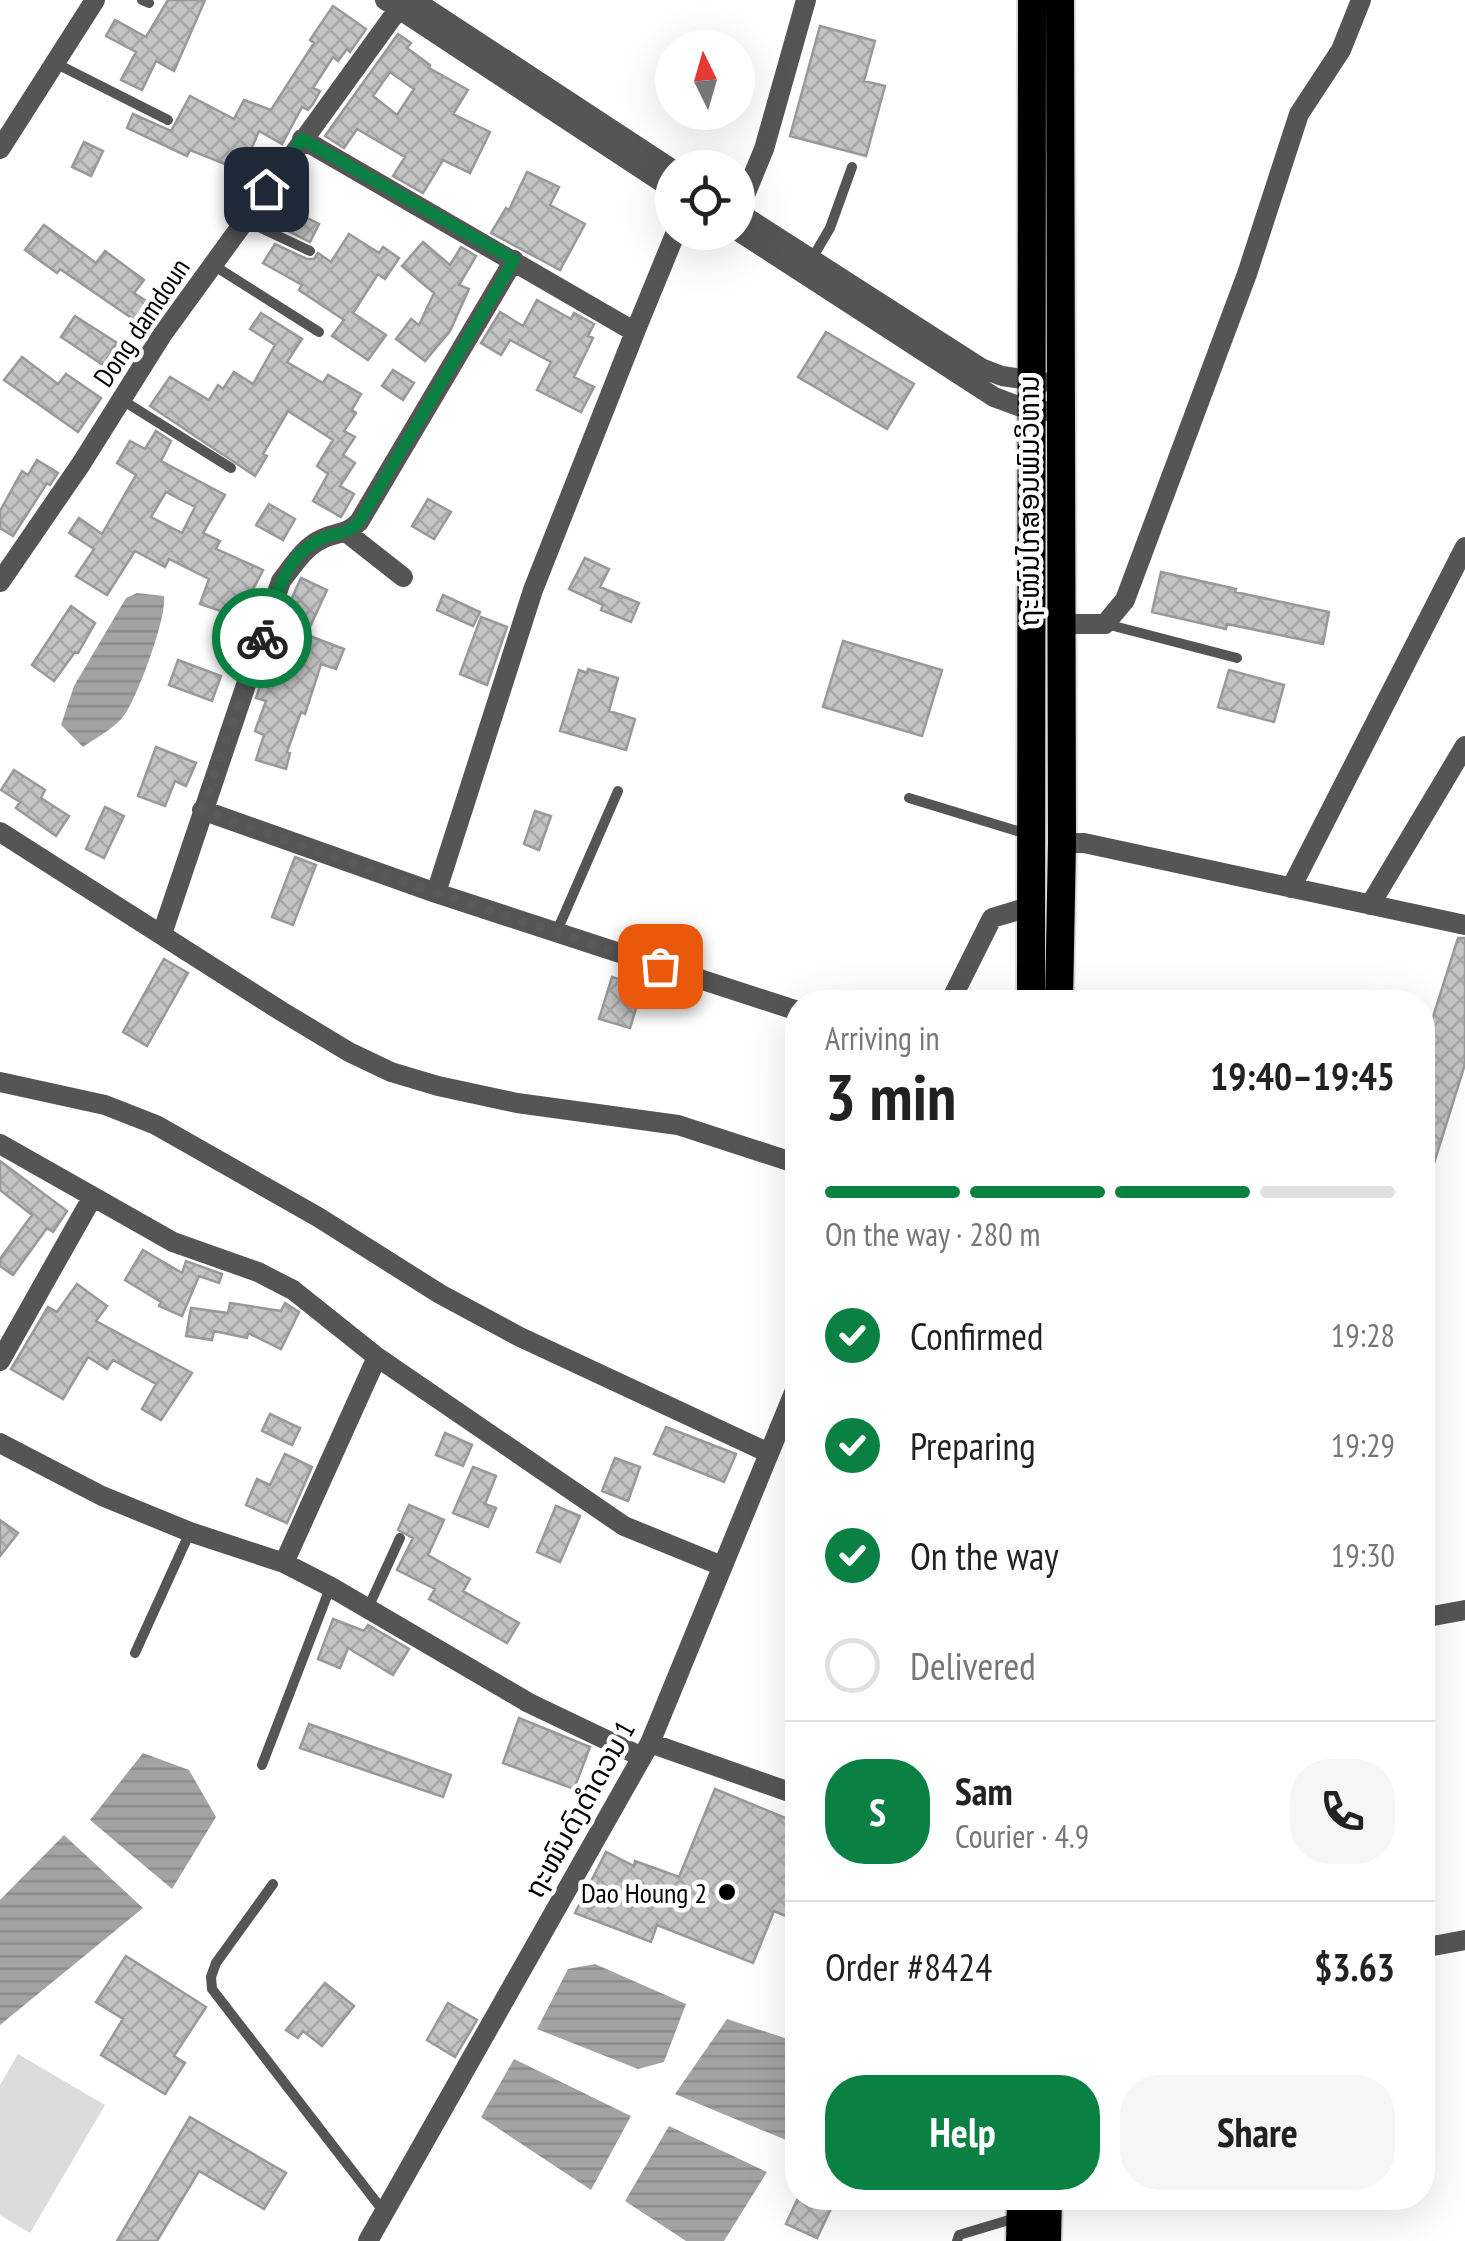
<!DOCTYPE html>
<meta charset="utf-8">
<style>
:root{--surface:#fff;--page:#f6f6f6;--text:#222;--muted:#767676;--line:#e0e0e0;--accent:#0b8043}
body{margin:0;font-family:"PT Sans Narrow","Noto Sans Lao",sans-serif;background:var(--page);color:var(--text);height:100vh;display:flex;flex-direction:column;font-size:38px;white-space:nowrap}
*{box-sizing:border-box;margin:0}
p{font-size:32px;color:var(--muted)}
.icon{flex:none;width:55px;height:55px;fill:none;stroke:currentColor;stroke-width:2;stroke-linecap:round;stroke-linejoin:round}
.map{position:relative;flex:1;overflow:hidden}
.panel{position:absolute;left:785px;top:990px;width:650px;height:1220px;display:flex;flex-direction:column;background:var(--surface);border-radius:40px;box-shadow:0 10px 40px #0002}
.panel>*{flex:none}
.needle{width:65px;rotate:355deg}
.fabs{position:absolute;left:655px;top:30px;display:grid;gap:20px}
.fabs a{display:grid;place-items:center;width:100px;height:100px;border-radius:50%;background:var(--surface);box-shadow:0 10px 40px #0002;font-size:50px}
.pin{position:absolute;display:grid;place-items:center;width:85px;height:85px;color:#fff;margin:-42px;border-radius:20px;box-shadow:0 5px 15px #0006}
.courier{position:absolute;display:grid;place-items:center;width:100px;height:100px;margin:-50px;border:8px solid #0b8043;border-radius:50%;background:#fff;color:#222;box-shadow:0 2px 12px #0007}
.summary em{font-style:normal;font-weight:600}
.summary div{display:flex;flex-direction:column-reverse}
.summary{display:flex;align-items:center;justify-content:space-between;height:170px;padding:0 40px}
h1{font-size:65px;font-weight:600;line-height:75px}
.bar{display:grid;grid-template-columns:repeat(4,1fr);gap:15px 10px;align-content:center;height:120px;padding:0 40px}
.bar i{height:12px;border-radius:8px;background:var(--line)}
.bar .active{background:var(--accent)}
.bar p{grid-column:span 4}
.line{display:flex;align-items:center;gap:25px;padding:0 40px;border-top:2px solid var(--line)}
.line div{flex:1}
.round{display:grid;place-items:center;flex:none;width:105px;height:105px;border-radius:40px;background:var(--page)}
ol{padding:0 40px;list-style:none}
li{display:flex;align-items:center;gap:30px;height:110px}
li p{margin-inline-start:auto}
li .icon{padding:10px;border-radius:50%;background:var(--accent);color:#fff;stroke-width:4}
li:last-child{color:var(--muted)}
li i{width:55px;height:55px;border:5px solid var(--line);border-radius:50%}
.button{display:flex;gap:20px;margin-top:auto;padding:20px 40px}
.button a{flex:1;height:115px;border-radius:40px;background:var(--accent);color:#fff;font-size:40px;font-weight:600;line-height:115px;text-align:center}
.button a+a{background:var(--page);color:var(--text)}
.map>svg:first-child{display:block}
.pitch{fill:#dcdcdc}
.water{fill:url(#water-rules)}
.building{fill:url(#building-cross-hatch);stroke:#999;stroke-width:2.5;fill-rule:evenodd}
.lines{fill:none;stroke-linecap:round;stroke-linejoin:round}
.trunk-casing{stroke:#dbdbdb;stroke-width:32}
.service{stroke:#555;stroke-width:10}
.minor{stroke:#555;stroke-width:20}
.trunk{stroke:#000;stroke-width:28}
.done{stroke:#595959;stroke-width:10;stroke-dasharray:0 18}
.route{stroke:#0b8043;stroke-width:12}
.poi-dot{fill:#000;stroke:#fff;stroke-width:4}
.labels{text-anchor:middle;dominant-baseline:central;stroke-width:9;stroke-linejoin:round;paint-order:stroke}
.street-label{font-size:28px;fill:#000;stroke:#fff}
.poi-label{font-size:28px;fill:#000;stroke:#fff;text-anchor:end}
</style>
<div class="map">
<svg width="1465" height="2241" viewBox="0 0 1465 2241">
<defs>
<pattern id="water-rules" width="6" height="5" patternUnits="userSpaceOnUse" patternTransform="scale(2.5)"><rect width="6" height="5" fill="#a3a3a3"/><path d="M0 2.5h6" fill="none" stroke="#8b8b8b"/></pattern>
<pattern id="building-cross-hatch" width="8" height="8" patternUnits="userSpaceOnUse" patternTransform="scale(2.5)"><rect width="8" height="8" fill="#c4c4c4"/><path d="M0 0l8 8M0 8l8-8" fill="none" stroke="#a7a7a7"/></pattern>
</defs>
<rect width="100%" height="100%" fill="#fff"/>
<path class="pitch" d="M 18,2054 L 105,2105 L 30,2233 L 0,2215 L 0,2085 Z"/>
<path class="water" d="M 137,593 L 164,596 C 167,617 139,692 127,711 C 117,728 98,736 83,747 L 61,725 L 74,686 L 126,598 Z
M 143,1753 L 189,1770 L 216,1817 L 172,1889 L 90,1820 Z
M 64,1835 L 143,1908 L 0,2025 L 0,1900 Z
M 595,1964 L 686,2004 L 664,2062 L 638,2069 L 537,2029 L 568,1969 Z
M 727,2019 L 797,2042 L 797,2124 L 786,2140 L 675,2094 Z
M 514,2059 L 631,2116 L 591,2190 L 481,2117 Z
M 669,2126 L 767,2172 L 724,2241 L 686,2241 L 625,2201 Z"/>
<path class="building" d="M 168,0 L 205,0 L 174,71 L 156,61 L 142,90 L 121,80 L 136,52 L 106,36 L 115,20 L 146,37 Z
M 333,6 L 366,29 L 350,52 L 347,49 L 338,61 L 333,57 L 313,88 L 320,91 L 313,104 L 308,110 L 302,107 L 282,144 L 259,131 L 242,171 L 190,150 L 187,156 L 127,128 L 133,114 L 171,131 L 190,96 L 234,119 L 244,100 L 271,110 L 314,43 L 310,40 Z
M 820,26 L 875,41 L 864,81 L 885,86 L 866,156 L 790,136 Z
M 398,34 L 411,43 L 407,48 L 430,65 L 429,68 L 468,90 L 453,114 L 490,132 L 470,173 L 443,160 L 423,193 L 393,176 L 405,157 L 357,129 L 344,148 L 325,136 ZM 390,72 L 414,89 L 397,115 L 373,96 Z
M 84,142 L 103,151 L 91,176 L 72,167 Z
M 527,172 L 559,187 L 550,205 L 585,224 L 560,270 L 491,233 L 506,208 L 509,210 Z
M 297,213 L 319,224 L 310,242 L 288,231 Z
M 44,225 L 96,263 L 105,251 L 144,280 L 134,293 L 162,311 L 149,330 L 60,269 L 57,273 L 25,250 Z
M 349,234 L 379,253 L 383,247 L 399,258 L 385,279 L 378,274 L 353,313 L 386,335 L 368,360 L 332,336 L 344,320 L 299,290 L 302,285 L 263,263 L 275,244 L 307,259 L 314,259 L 318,253 L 331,262 Z
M 423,242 L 450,265 L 461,247 L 476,256 L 459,285 L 469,289 L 450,331 L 425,361 L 396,339 L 411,319 L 419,325 L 434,293 L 402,266 Z
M 537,300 L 571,319 L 574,313 L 594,324 L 588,336 L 593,338 L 574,377 L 594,387 L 581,412 L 537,390 L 551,362 L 510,340 L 501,355 L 481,343 L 500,312 L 523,326 Z
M 261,313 L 302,339 L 287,362 L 323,383 L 328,375 L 361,394 L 352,410 L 356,413 L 344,431 L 355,437 L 343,455 L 355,463 L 340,486 L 354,494 L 341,517 L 313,501 L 328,474 L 317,466 L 333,440 L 288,411 L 263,454 L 267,456 L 255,476 L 150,406 L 170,377 L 209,400 L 218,385 L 223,389 L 234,372 L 253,384 L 275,345 L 250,329 Z
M 75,316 L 117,343 L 103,365 L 61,337 Z
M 826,332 L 914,384 L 887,429 L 798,377 Z
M 22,357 L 58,384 L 66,374 L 101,398 L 78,432 L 4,380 Z
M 393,370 L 414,383 L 403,400 L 382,386 Z
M 156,431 L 171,441 L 161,461 L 225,495 L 203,533 L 220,541 L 216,549 L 263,570 L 247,601 L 258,605 L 253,622 L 200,604 L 209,579 L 169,559 L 165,567 L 135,551 L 107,595 L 76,576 L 94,549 L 69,533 L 79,518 L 102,534 L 136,475 L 117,463 L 130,441 L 145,449 ZM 166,492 L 195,507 L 182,533 L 151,517 Z
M 37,460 L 58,473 L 50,485 L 47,483 L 13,536 L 0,528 L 0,511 L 22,471 L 28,475 Z
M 428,499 L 451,512 L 434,539 L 412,526 Z
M 269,504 L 295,519 L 283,540 L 256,525 Z
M 585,558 L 609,569 L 600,587 L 639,603 L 631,622 L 601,610 L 603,605 L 569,589 Z
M 1161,572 L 1236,589 L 1235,592 L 1329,612 L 1323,644 L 1227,624 L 1226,629 L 1152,612 Z
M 301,578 L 327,590 L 308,631 L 282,620 Z
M 443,595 L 480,612 L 473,626 L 437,610 Z
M 71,606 L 95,623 L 78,653 L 75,652 L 54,681 L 32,665 Z
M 481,617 L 507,627 L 487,685 L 460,674 Z
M 302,633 L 344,649 L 336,669 L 321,664 L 305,714 L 301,712 L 287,752 L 290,753 L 286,769 L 256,760 L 264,735 L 255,731 L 266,701 L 256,698 L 265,671 L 285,677 Z
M 843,641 L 942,670 L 922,736 L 823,707 Z
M 178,660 L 221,676 L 212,701 L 169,685 Z
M 588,669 L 618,678 L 609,711 L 635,719 L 626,750 L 560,731 L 579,670 L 587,673 Z
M 1229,670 L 1284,685 L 1274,722 L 1218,707 Z
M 156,747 L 196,763 L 186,786 L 175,781 L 165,806 L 138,796 Z
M 14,770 L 45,790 L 41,798 L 69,816 L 56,836 L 16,808 L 20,802 L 1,790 Z
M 105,807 L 124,816 L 104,858 L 86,849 Z
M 535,811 L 551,816 L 539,850 L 524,844 Z
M 295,857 L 316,865 L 293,925 L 272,917 Z
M 1458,938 L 1465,938 L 1465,1064 L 1426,1189 L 1422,1188 L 1422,1052 Z
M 164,959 L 188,973 L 147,1046 L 123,1032 Z
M 612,977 L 643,986 L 630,1028 L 599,1019 Z
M 0,1161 L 67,1211 L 53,1232 L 47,1228 L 13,1275 L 0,1266 L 0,1259 L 32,1215 L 0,1190 Z
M 143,1250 L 182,1273 L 186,1261 L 222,1274 L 219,1283 L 199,1276 L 182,1316 L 159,1306 L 161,1302 L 125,1280 Z
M 77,1284 L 107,1306 L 96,1321 L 192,1373 L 161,1420 L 142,1409 L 156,1384 L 113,1360 L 107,1369 L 88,1357 L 63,1399 L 11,1369 L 48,1307 L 57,1312 Z
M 230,1303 L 281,1311 L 285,1303 L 299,1312 L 281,1349 L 248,1333 L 247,1338 L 214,1331 L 212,1340 L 186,1336 L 191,1308 L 228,1313 Z
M 270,1414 L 300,1428 L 292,1445 L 262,1431 Z
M 666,1427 L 736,1454 L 724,1482 L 654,1454 Z
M 445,1433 L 472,1445 L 463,1466 L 436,1455 Z
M 285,1454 L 312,1467 L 287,1523 L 246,1505 L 257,1479 L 270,1485 Z
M 615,1458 L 640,1467 L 628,1501 L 602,1491 Z
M 473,1467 L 496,1476 L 485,1504 L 496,1508 L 488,1527 L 453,1513 Z
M 409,1505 L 444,1520 L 428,1555 L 470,1579 L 463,1591 L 519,1623 L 507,1643 L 429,1599 L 435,1589 L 397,1570 L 413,1538 L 398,1530 Z
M 556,1506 L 580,1516 L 560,1562 L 537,1552 Z
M 0,1520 L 18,1533 L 0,1556 Z
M 333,1619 L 364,1631 L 368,1625 L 409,1649 L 393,1675 L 348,1648 L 340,1668 L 318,1659 Z
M 519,1718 L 590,1747 L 574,1789 L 503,1763 Z
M 309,1724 L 451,1775 L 443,1797 L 300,1748 Z
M 715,1789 L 798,1823 L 798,1853 L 790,1872 L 798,1875 L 798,1921 L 774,1911 L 753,1963 L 657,1925 L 651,1942 L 575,1913 L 606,1852 L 634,1866 L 635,1861 L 679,1877 Z
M 126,1956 L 206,2007 L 174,2056 L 185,2063 L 165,2094 L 101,2055 L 123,2019 L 96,2002 Z
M 325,1983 L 354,2006 L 322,2046 L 303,2031 L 298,2038 L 286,2030 Z
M 448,2003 L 477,2020 L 455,2057 L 427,2040 Z
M 190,2117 L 286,2173 L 264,2209 L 199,2171 L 157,2241 L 117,2241 Z
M 798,2198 L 836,2198 L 817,2238 L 786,2224 Z"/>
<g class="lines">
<defs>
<path id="trunk" d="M 1031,1002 L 1032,0
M 1059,1002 L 1062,843 L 1060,0
M 1020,2241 L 1021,2198
M 1047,2241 L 1048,2198"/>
</defs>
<use href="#trunk" class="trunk-casing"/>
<path class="service" d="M 142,0 L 149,3
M 55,63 L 168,120
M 249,214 L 261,228 L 310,251
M 810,262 L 830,228 L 852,167
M 213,265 L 319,332
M 122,400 L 231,468
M 1106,624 L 1237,658
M 909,798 L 1027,834
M 557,931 L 618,791
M 368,1608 L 400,1538
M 135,1653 L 190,1532
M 262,1765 L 330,1588
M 273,1884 L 216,1963 L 211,1977 L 212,1989 L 384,2212
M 957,2241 L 959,2235 L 1019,2217"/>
<path class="minor" d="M 385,0 L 672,189
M 414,0 L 672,169
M 302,139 L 635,332 L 533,590 L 436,893
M 0,149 L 95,0
M 738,212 L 981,368 L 1002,376 L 1043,382
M 738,212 L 764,149 L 806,0
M 738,231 L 994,397 L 1032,411 L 1061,411
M 635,332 L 676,232
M 347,533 L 403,577
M 0,582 L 81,464 L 162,335 L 405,0
M 1061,624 L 1105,624 L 1125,600 L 1247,274 L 1299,114 L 1341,50 L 1361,0
M 202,810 L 436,893 L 798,1011
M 0,832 L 281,1011 L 349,1052 L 391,1072 L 438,1086 L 517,1103 L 678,1125 L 798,1164
M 1062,843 L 1084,843 L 1465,925
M 1291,888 L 1465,547
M 1370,905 L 1465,746
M 162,934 L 281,581 C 293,566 304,547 322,539 C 338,531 344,536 359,522 L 514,260
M 950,1002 L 992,918 L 1032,906
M 0,1082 L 105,1105 L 156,1125 L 318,1217 L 440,1294 L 520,1337 L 769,1453
M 0,1144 L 173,1242 L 258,1272 L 293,1290 L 377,1357 L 624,1526 L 722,1566
M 0,1361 L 92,1198
M 0,1443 L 102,1496 L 190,1532 L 284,1563 L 331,1587 L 529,1703 L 642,1757
M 284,1563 L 377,1357
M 1422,1618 L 1465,1610
M 650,1743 L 798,1795
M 1422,1948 L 1465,1940
M 368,2241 L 650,1743 L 798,1383"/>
<use href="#trunk" class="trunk"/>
</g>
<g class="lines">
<path class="done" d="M 262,638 L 202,810 L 436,893 L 660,966"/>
<path class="route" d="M 262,638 C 273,604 285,553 323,538 C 340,531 344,536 359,522 L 514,260 L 302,139 L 266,189"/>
</g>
<circle class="poi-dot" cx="727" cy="1892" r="10"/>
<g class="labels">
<g class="street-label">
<text transform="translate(141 322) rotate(-56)">Dong damdoun</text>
<text transform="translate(1028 501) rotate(-90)">ຖະໜົນໄກສອນພົມວິຫານ</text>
<text transform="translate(579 1809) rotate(-61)">ຖະໜົນດົງດຳດວນ 1</text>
</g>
<g class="poi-label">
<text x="707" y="1892">Dao Houng 2</text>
</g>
</g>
</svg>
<div class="fabs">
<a><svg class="needle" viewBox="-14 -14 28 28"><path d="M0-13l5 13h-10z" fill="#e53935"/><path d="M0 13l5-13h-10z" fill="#767676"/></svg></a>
<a><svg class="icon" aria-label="locate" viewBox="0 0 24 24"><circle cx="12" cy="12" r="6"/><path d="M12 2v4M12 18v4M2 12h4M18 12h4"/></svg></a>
</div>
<div class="pin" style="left:660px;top:966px;background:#ea580c"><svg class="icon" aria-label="bag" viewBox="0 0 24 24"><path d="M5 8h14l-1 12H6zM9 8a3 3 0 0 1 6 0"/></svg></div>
<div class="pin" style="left:266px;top:189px;background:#1f2937"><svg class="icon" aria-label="home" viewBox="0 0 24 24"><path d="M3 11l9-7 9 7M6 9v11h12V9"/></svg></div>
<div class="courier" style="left:262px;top:638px"><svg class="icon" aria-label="bike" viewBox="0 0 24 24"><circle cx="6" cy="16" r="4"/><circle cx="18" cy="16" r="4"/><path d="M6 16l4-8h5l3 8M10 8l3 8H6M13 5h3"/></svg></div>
<section class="panel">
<div class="summary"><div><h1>3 min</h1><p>Arriving in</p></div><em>19:40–19:45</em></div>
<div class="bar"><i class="active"></i><i class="active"></i><i class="active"></i><i></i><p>On the way · 280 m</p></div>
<ol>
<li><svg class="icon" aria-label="check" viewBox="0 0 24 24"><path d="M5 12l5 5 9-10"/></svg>Confirmed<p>19:28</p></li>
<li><svg class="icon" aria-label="check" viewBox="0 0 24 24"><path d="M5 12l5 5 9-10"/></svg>Preparing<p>19:29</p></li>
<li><svg class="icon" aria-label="check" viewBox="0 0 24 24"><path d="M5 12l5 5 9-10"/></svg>On the way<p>19:30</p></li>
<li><i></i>Delivered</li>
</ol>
<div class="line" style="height:180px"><b class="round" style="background:var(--accent);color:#fff">S</b><div><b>Sam</b><p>Courier · 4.9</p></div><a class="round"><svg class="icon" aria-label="phone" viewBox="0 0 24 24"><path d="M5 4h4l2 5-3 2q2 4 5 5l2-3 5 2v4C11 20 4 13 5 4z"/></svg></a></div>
<div class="line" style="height:130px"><div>Order #8424</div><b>$3.63</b></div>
<div class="button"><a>Help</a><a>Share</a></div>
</section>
</div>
